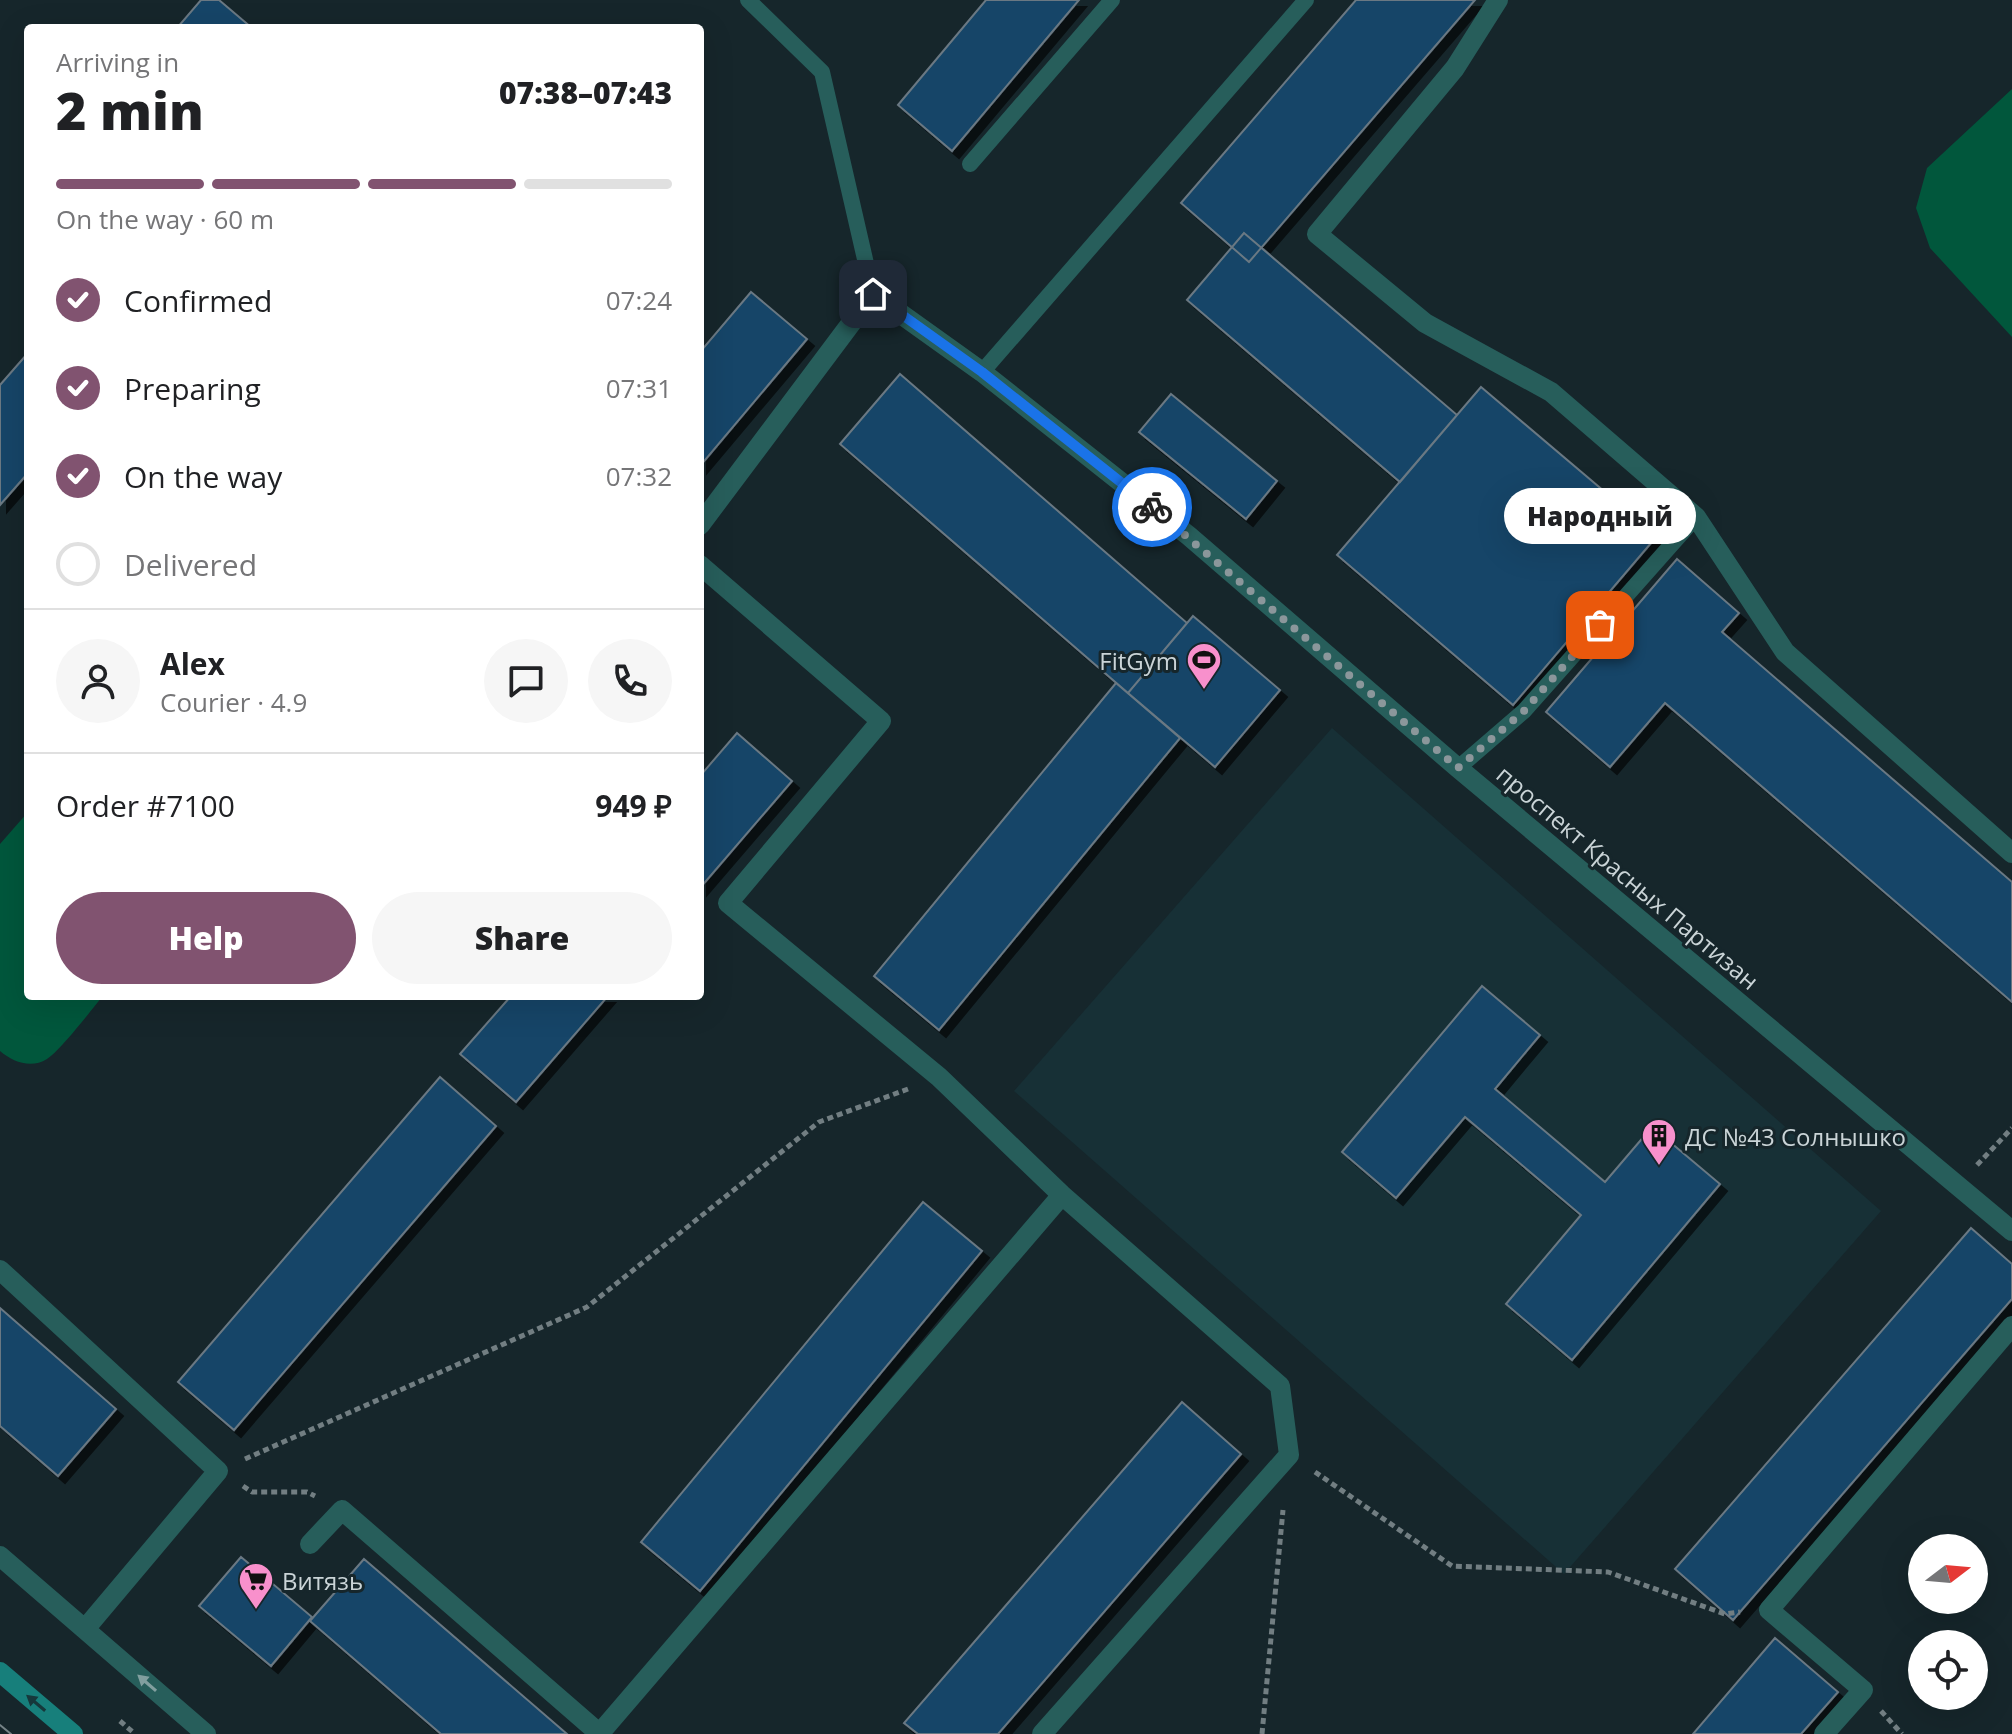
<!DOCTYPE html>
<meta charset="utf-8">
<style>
:root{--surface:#fff;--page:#f6f6f6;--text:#202124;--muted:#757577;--line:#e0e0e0;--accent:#815370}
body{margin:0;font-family:"Open Sans",sans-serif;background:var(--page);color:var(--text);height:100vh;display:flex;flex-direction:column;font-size:30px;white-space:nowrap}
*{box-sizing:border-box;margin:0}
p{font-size:26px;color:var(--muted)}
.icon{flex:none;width:44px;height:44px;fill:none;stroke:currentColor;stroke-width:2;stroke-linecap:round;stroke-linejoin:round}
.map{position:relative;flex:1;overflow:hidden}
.panel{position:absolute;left:24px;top:24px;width:680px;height:976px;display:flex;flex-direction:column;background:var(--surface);border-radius:8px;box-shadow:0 8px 32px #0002}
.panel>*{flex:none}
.needle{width:52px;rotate:74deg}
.tools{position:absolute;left:1908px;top:1534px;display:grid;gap:16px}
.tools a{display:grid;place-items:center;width:80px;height:80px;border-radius:50%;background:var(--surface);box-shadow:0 8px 32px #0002;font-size:40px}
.pin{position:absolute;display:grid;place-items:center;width:68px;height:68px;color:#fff;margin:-34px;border-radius:16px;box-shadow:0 4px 12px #0006}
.courier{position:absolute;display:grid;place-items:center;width:80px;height:80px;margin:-40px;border:6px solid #1a73e8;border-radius:50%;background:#fff;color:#222;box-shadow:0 2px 10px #0007}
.bubble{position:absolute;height:56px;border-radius:28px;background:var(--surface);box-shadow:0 8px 32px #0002;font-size:26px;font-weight:800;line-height:56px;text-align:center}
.overview em{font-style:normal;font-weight:800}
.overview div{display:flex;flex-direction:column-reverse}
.overview{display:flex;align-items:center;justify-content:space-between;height:136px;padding:0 32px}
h1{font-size:52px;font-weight:800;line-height:60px}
.bar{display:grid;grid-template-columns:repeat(4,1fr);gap:12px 8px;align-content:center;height:96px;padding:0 32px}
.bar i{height:10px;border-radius:6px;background:var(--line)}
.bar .on{background:var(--accent)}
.bar p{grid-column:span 4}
.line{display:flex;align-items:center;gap:20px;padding:0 32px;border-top:2px solid var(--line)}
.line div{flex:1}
.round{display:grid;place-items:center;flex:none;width:84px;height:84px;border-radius:42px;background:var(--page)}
ol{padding:0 32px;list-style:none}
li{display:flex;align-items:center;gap:24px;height:88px}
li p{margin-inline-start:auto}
li .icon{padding:8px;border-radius:50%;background:var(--accent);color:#fff;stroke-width:4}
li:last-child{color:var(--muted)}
li i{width:44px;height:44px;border:4px solid var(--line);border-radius:50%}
.action{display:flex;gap:16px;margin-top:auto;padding:16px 32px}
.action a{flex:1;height:92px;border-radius:48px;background:var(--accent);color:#fff;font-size:32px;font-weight:800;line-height:92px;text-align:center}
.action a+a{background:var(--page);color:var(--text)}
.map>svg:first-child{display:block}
.built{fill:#173036}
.green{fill:#01573c}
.building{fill:#124567;stroke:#6a7883;stroke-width:2;filter:url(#shadow)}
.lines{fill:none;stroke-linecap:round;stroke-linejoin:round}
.path{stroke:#727e82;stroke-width:5;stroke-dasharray:6 4;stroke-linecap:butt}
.lane{stroke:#275e5b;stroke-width:16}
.street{stroke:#275e5b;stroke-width:20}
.secondary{stroke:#177f7b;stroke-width:20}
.tram{stroke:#758286;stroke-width:2}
.oneway{fill:#819f9f}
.oneway2{fill:#16383b}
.done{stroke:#8b979b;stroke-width:8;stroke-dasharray:0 14.4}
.route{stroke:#1a73e8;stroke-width:10}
.labels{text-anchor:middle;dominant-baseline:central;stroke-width:6;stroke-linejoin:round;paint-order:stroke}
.poi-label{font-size:24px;fill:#cad4d7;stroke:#16262b;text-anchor:start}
.street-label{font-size:24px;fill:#cad4d7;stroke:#16262b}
</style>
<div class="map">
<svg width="2012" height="1734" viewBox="0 0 2012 1734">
<defs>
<filter id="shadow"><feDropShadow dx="7" dy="7" stdDeviation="0" flood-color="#0009"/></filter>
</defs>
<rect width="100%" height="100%" fill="#16262b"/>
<path class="built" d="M 1332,728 L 1881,1211 L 1564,1574 L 1014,1091 Z"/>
<path class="green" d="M 2012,89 L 2012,337 L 1930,248 L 1916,208 L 1927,168 Z
M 28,812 L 28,996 L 103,996 C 92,1009 60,1051 47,1059 C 31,1069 13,1062 0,1051 L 0,844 Z"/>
<path class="building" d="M 201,0 L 219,0 L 252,28 L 177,28 Z
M 986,0 L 1079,0 L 952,151 L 898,105 Z
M 1356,0 L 1475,0 L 1249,262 L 1181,203 Z
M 1244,233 L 1457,415 L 1400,482 L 1187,300 Z
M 751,292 L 807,339 L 700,466 L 700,352 Z
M 28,353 L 28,473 L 0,505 L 0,385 Z
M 900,374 L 1187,623 L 1128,693 L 840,444 Z
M 1481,387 L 1657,536 L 1513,705 L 1337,555 Z
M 1171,394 L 1277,481 L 1246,519 L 1139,432 Z
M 1677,559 L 1739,613 L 1722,632 L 2012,882 L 2012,1002 L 1665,703 L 1610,767 L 1546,712 Z
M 1193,616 L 1280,690 L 1215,767 L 1128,693 Z
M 1116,683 L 1180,738 L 939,1030 L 874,976 Z
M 737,733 L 792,781 L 700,888 L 700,776 Z
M 1482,986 L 1540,1035 L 1495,1089 L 1605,1182 L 1652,1127 L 1720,1184 L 1572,1360 L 1506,1304 L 1581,1215 L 1465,1117 L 1396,1198 L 1342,1152 Z
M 511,996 L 608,996 L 516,1102 L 460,1054 Z
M 440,1077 L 496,1126 L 234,1430 L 178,1382 Z
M 923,1202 L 982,1251 L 700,1591 L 641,1542 Z
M 1971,1228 L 2012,1264 L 2012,1299 L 1733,1620 L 1675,1569 Z
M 0,1308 L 116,1409 L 58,1476 L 0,1426 Z
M 1182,1402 L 1241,1454 L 998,1734 L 918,1734 L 904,1723 Z
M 241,1557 L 312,1617 L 271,1666 L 199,1606 Z
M 364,1559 L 567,1734 L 441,1734 L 310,1621 Z
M 1775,1638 L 1838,1692 L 1801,1734 L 1693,1734 Z"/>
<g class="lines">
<path class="path" d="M 1977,1165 L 2012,1128
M 245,1459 L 587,1307 L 819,1122 L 908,1089
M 1315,1472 L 1452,1566 L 1608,1572 L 1725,1614 L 1740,1612
M 243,1486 L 252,1492 L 307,1492 L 315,1496
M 1881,1711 L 1902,1734
M 120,1721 L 135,1734
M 1262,1734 L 1283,1510"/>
<path class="lane" d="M 748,0 L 822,72 L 873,294
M 970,164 L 1112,0
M 982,372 L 1306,0
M 1458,768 L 1524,711 L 1696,517"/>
<path class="street" d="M 1498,0 L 1455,68 L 1317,234 L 1425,323 L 1551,392 L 1696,517 L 1785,652 L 2012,853
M 700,525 L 873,294 L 982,372 L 1189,536 L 1458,768 L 2012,1231
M 700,565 L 881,721 L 728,903 L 939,1077 L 1062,1195 L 1280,1386 L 1289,1455 L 1042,1734
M 0,1270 L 218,1471 L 85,1629
M 310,1544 L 342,1510 L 600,1734
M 0,1556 L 206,1734
M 600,1733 L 1062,1195
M 1824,1734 L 1863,1690 L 1769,1610 L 2012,1326"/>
<path class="secondary" d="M 0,1672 L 73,1734"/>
<path class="tram" d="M 0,1725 L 11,1734"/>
</g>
<defs><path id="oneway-solid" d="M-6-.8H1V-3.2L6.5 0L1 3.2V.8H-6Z" transform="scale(2)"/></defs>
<use class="oneway" href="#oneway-solid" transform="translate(147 1683) rotate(-139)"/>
<use class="oneway2" href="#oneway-solid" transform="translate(36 1703) rotate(-140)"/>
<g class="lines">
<path class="done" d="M 1152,507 L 1458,768 L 1524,711 L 1600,625"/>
<path class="route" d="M 873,294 L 982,372 L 1152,507"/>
</g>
<defs>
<symbol id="stadium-pin" viewBox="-11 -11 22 30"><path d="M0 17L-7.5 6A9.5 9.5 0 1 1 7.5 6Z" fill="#f890cc" stroke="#16262b"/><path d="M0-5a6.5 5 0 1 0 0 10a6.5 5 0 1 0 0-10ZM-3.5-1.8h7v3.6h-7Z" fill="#111"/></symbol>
<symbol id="building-pin" viewBox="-11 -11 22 30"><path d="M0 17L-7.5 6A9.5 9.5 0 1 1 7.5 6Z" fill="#f890cc" stroke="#16262b"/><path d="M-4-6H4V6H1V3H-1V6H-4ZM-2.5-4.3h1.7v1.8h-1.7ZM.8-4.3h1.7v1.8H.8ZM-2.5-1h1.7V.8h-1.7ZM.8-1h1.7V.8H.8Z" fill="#111"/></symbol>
<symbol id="supermarket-pin" viewBox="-11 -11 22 30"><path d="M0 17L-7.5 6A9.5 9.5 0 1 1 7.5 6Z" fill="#f890cc" stroke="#16262b"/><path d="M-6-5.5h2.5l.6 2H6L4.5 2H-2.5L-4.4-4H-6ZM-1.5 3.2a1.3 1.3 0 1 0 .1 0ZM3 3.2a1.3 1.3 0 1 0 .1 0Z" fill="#111"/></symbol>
</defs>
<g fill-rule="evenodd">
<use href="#stadium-pin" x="1184" y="640" width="40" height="54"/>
<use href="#building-pin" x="1639" y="1116" width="40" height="54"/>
<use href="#supermarket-pin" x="236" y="1560" width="40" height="54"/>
</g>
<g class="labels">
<g class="poi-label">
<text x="1178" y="660" text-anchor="end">FitGym</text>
<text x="1685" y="1136">ДС №43 Солнышко</text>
<text x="282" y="1580">Витязь</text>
</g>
<g class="street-label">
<text transform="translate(1628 877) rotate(40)">проспект Красных Партизан</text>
</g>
</g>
</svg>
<div class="tools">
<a><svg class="needle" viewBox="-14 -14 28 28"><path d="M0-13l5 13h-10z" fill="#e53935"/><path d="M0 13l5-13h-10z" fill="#757577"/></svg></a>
<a><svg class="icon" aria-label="locate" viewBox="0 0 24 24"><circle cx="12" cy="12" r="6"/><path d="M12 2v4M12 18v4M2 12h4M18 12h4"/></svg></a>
</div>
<div class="pin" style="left:1600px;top:625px;background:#ea580c"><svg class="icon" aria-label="bag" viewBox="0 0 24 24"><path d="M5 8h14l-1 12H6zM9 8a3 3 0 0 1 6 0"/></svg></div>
<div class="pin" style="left:873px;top:294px;background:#1f2937"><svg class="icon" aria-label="home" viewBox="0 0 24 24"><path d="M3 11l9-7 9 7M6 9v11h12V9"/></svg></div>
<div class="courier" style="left:1152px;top:507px"><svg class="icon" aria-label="bike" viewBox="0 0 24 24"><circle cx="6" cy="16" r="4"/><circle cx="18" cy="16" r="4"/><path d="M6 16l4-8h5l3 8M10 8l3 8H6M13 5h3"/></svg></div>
<div class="bubble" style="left:1504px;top:488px;width:192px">Народный</div>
<section class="panel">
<div class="overview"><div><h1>2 min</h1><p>Arriving in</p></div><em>07:38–07:43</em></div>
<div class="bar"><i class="on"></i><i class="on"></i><i class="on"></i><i></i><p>On the way · 60 m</p></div>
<ol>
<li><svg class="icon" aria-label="check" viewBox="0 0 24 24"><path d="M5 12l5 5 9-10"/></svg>Confirmed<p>07:24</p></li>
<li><svg class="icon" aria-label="check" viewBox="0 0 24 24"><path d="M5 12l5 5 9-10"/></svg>Preparing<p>07:31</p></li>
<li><svg class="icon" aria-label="check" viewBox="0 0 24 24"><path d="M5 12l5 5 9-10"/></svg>On the way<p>07:32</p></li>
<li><i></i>Delivered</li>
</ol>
<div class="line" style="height:144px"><a class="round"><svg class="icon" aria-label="person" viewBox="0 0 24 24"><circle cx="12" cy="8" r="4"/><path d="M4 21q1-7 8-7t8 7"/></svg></a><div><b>Alex</b><p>Courier · 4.9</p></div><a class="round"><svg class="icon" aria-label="chat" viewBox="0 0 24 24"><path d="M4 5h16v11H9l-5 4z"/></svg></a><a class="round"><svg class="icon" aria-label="phone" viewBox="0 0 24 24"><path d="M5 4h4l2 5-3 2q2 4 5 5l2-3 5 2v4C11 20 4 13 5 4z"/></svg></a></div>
<div class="line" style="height:104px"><div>Order #7100</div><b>949 ₽</b></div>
<div class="action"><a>Help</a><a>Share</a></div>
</section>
</div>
